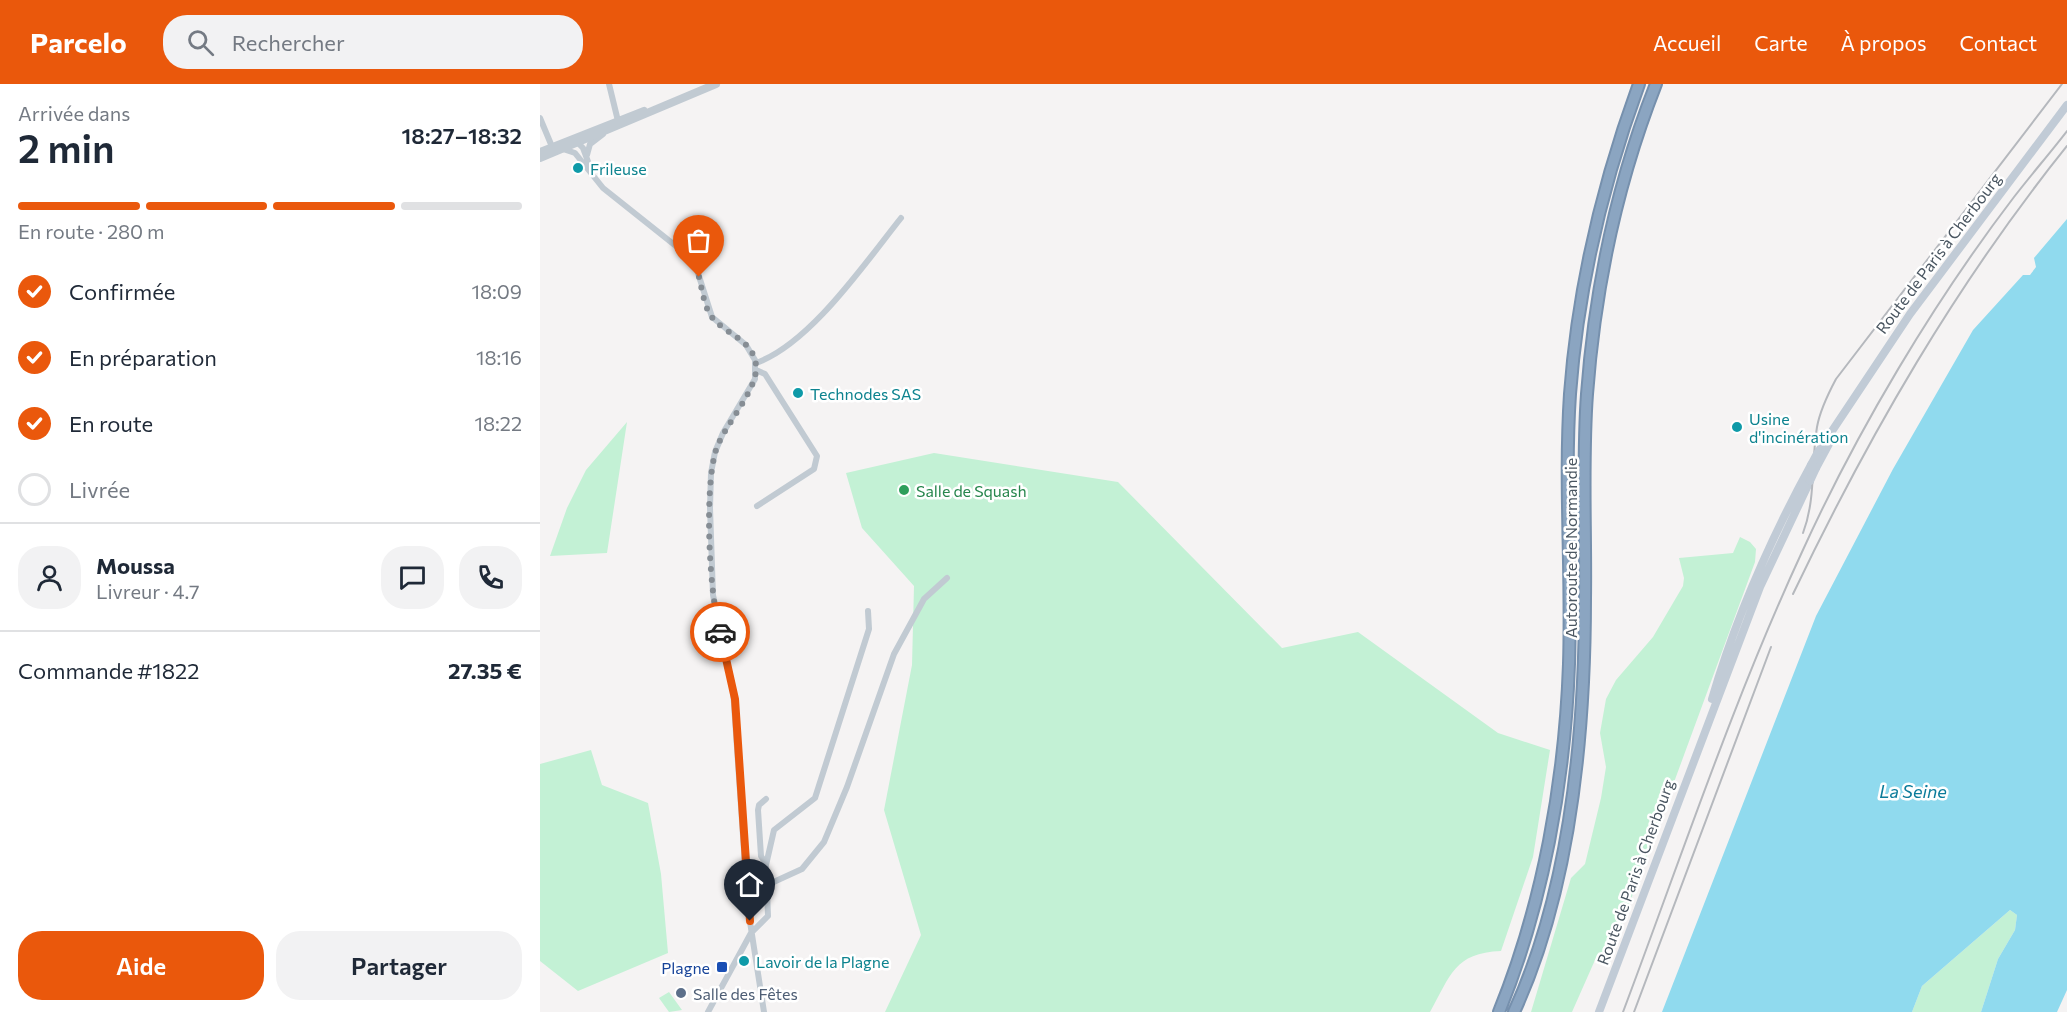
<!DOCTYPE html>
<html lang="fr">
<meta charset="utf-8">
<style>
:root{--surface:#fff;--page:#f2f2f3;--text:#1f2937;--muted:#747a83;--line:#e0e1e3;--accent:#ea580c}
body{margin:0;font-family:Commissioner,sans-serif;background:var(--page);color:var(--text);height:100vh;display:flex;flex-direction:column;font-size:22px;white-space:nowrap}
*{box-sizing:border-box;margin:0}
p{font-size:20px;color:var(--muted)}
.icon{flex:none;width:33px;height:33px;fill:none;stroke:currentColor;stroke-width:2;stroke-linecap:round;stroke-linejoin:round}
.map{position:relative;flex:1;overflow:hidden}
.panel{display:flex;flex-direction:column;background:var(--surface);width:540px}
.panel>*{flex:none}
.pin{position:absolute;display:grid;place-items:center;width:51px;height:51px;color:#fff;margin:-62px -26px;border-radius:50% 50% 50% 0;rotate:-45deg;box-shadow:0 0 6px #0007}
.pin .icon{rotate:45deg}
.courier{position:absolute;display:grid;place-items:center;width:60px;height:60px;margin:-30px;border:4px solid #ea580c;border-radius:50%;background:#fff;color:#222;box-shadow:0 2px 8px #0007}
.head em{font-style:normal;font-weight:600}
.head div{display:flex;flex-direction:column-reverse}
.head{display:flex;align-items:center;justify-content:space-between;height:102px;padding:0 18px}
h1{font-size:39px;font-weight:600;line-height:45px}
.bar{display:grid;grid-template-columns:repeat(4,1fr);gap:9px 6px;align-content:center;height:72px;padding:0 18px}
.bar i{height:8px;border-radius:4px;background:var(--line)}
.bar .current{background:var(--accent)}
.bar p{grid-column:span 4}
.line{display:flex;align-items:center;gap:15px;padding:0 18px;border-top:2px solid var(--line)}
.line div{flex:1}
.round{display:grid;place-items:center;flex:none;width:63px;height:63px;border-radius:24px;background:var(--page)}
ol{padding:0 18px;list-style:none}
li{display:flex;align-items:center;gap:18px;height:66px}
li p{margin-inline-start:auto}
li .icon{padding:6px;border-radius:50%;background:var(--accent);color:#fff;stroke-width:4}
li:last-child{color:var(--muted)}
li i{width:33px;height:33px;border:3px solid var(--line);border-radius:50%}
.action{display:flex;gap:12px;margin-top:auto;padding:12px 18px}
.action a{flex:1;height:69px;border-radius:24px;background:var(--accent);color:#fff;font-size:24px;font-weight:600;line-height:69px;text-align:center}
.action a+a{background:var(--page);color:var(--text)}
header{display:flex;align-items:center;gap:36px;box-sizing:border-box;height:84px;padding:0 30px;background:var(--accent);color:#fff}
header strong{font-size:28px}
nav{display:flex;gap:33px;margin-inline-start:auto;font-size:21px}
.search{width:420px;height:54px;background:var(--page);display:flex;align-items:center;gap:15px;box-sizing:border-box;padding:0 21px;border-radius:24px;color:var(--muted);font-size:22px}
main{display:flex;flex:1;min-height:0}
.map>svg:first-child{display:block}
.green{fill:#c3f1d5}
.water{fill:#90daee}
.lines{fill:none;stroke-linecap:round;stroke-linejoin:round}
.motorway-casing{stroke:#7690ad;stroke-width:14}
.minor{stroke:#c1cad2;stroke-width:6}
.tertiary{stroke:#c1cad2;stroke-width:8}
.secondary{stroke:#c1cbd6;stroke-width:8}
.motorway{stroke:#8ba5c1;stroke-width:10}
.rail{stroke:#b5b8bd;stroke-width:2}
.secondary-bridge{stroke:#c1cbd6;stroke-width:8}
.done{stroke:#868d94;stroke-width:6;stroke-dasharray:0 10.8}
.route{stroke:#ea580c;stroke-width:8}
.culture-dot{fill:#0f9aa8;stroke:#fff;stroke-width:2}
.leisure-dot{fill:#2e9e5b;stroke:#fff;stroke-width:2}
.transit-dot{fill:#1a4fb4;stroke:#fff;stroke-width:2}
.service-dot{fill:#5c6f8a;stroke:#fff;stroke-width:2}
.labels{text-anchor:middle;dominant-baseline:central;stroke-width:5;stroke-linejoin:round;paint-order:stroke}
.culture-label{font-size:16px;fill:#0d838f;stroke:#fff;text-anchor:start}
.street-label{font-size:16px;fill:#4a5661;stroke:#fff}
.leisure-label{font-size:16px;fill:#27864d;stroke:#fff;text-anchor:start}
.transit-label{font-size:16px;fill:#164399;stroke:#fff;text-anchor:end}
.service-label{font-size:16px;fill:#4e5e75;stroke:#fff;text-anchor:start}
.water-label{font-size:18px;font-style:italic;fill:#0c7c9b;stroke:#fff}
</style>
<header>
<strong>Parcelo</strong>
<div class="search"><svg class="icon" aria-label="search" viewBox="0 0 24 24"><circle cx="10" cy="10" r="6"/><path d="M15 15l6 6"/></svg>Rechercher</div>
<nav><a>Accueil</a><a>Carte</a><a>À propos</a><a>Contact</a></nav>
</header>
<main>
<section class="panel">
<div class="head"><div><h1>2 min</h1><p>Arrivée dans</p></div><em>18:27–18:32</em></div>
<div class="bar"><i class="current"></i><i class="current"></i><i class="current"></i><i></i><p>En route · 280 m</p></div>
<ol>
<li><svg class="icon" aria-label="check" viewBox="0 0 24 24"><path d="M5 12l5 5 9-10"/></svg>Confirmée<p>18:09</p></li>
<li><svg class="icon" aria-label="check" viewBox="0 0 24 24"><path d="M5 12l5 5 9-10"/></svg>En préparation<p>18:16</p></li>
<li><svg class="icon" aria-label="check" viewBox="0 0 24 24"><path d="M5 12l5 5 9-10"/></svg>En route<p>18:22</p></li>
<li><i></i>Livrée</li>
</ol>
<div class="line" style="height:108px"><a class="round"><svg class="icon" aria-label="person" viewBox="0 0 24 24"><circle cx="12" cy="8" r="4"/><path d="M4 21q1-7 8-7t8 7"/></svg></a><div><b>Moussa</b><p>Livreur · 4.7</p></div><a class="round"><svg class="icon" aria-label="chat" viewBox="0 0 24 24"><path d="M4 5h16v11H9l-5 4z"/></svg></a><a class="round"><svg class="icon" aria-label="phone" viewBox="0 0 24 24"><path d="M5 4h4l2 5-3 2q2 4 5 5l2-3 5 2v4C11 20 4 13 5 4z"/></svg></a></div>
<div class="line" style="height:78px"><div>Commande #1822</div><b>27.35 €</b></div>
<div class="action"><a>Aide</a><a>Partager</a></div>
</section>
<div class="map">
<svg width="1527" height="928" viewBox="0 0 1527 928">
<rect width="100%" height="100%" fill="#f5f3f3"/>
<path class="green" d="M 87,338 L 67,469 L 10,472 L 27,424 L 46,386 Z
M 394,369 L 578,398 L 742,564 L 818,548 L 958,649 L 1010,666 L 993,773 L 961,867 C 914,869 911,891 890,928 L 345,928 L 381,851 L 344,726 L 372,581 L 374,502 L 322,444 L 306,389 Z
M 1200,453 L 1210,458 L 1216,465 L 1215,478 L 1080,845 L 1073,857 L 1055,876 L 1032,928 L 991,928 L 1031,794 L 1045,780 L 1061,714 L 1066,683 L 1060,649 L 1066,615 L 1076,596 L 1113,553 L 1143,502 L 1144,494 L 1139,474 L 1193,469 Z
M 51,666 L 62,701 L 108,719 L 121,790 L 128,869 L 38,907 L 0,877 L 0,680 Z
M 1470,826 L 1477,831 L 1475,846 L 1458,875 L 1441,928 L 1372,928 L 1382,902 Z
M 129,908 L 142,926 L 129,928 L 119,914 Z"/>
<path class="water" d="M 1527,135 L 1527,906 L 1517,928 L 1441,928 L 1458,875 L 1475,846 L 1477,831 L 1470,826 L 1382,902 L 1372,928 L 1122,928 L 1276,532 L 1353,385 L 1433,246 L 1483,191 L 1490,191 L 1496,183 L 1494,174 Z"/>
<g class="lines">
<defs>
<path id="motorway" d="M 959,928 C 1003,820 1025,697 1029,580 C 1032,490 1024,400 1030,310 C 1038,202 1062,101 1099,0
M 974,928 C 1031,804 1045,649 1045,514 C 1046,446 1042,378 1047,310 C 1055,203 1077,99 1116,0"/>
</defs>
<use href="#motorway" class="motorway-casing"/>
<path class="minor" d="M 69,0 L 78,37
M 0,34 L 13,65
M 35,56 L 43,64 L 50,83
M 23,65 L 35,69 L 63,104 L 146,170 L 157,186 L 172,233 L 206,261 L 215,276 L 215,295 L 183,349 L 175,368 L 171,389 L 170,424 L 173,511 L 193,605 L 208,825 L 224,928
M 47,71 L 50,60 L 63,50
M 216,279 C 270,260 325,179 361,134
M 216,286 L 225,290 L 277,372 L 274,385 L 217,422
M 226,780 L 221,772 L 218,726 L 219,721 L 226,715
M 227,801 L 262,785 L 284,758 L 307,703 L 354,570 L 384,515 L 407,494
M 168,928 L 211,849 L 228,832 L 226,781 L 234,746 L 275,714 L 329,545 L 328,527"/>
<path class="tertiary" d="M 0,68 L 104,27
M 0,74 L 176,0"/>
<path class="secondary" d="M 1278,368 L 1370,230 L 1527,21
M 1276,384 L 1290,358
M 1172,615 C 1196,533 1230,456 1271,381
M 1059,928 L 1220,503 L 1270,397"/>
<use href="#motorway" class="motorway"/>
<path class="rail" d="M 1263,449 C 1276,415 1271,378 1277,343 C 1280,326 1288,310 1296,295 L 1522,0
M 1253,510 C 1329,351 1416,200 1527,62
M 1083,928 C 1141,774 1193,617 1262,468 C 1317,347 1393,219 1474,113 C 1491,91 1510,69 1527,47
M 1094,928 L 1231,563"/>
<path class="secondary-bridge" d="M 1271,381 L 1278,368
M 1270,397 L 1276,384"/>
</g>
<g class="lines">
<path class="done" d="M 159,193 C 162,205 164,222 171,232 C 185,251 213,255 216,281 C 219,305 184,341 176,366 C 164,405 169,508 180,548"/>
<path class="route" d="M 180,548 L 195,615 L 210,837"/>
</g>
<g class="culture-dot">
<circle cx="38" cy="84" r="6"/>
<circle cx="258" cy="309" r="6"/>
<circle cx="1197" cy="343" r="6"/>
<circle cx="204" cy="877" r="6"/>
</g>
<circle class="leisure-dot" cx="364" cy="406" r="6"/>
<rect class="transit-dot" x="176" y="877" width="12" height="12" rx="3"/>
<circle class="service-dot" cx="141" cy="909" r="6"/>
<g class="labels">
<g class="culture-label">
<text x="50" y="84">Frileuse</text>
<text x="270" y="309">Technodes SAS</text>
<text x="1209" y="334">Usine<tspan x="1209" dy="18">d'incinération</tspan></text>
<text x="216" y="877">Lavoir de la Plagne</text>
</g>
<g class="street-label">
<text transform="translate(1398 169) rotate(-53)">Route de Paris à Cherbourg</text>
<text transform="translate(1030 464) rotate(-90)">Autoroute de Normandie</text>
<text transform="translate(1095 788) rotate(-70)">Route de Paris à Cherbourg</text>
</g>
<g class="leisure-label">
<text x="376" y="406">Salle de Squash</text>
</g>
<g class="transit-label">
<text x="170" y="883">Plagne</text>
</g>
<g class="service-label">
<text x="153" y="909">Salle des Fêtes</text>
</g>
<g class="water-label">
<text x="1373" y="707">La Seine</text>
</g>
</g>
</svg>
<div class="pin" style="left:159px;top:193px;background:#ea580c"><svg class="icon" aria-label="bag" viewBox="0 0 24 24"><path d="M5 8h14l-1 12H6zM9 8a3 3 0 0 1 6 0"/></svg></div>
<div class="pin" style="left:210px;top:837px;background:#1f2937"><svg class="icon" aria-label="home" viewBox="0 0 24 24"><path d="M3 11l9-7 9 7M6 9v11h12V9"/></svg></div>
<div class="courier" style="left:180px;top:548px"><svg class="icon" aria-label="car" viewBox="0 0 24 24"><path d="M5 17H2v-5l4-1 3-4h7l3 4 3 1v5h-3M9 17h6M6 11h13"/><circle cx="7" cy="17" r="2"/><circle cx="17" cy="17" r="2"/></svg></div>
</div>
</main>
